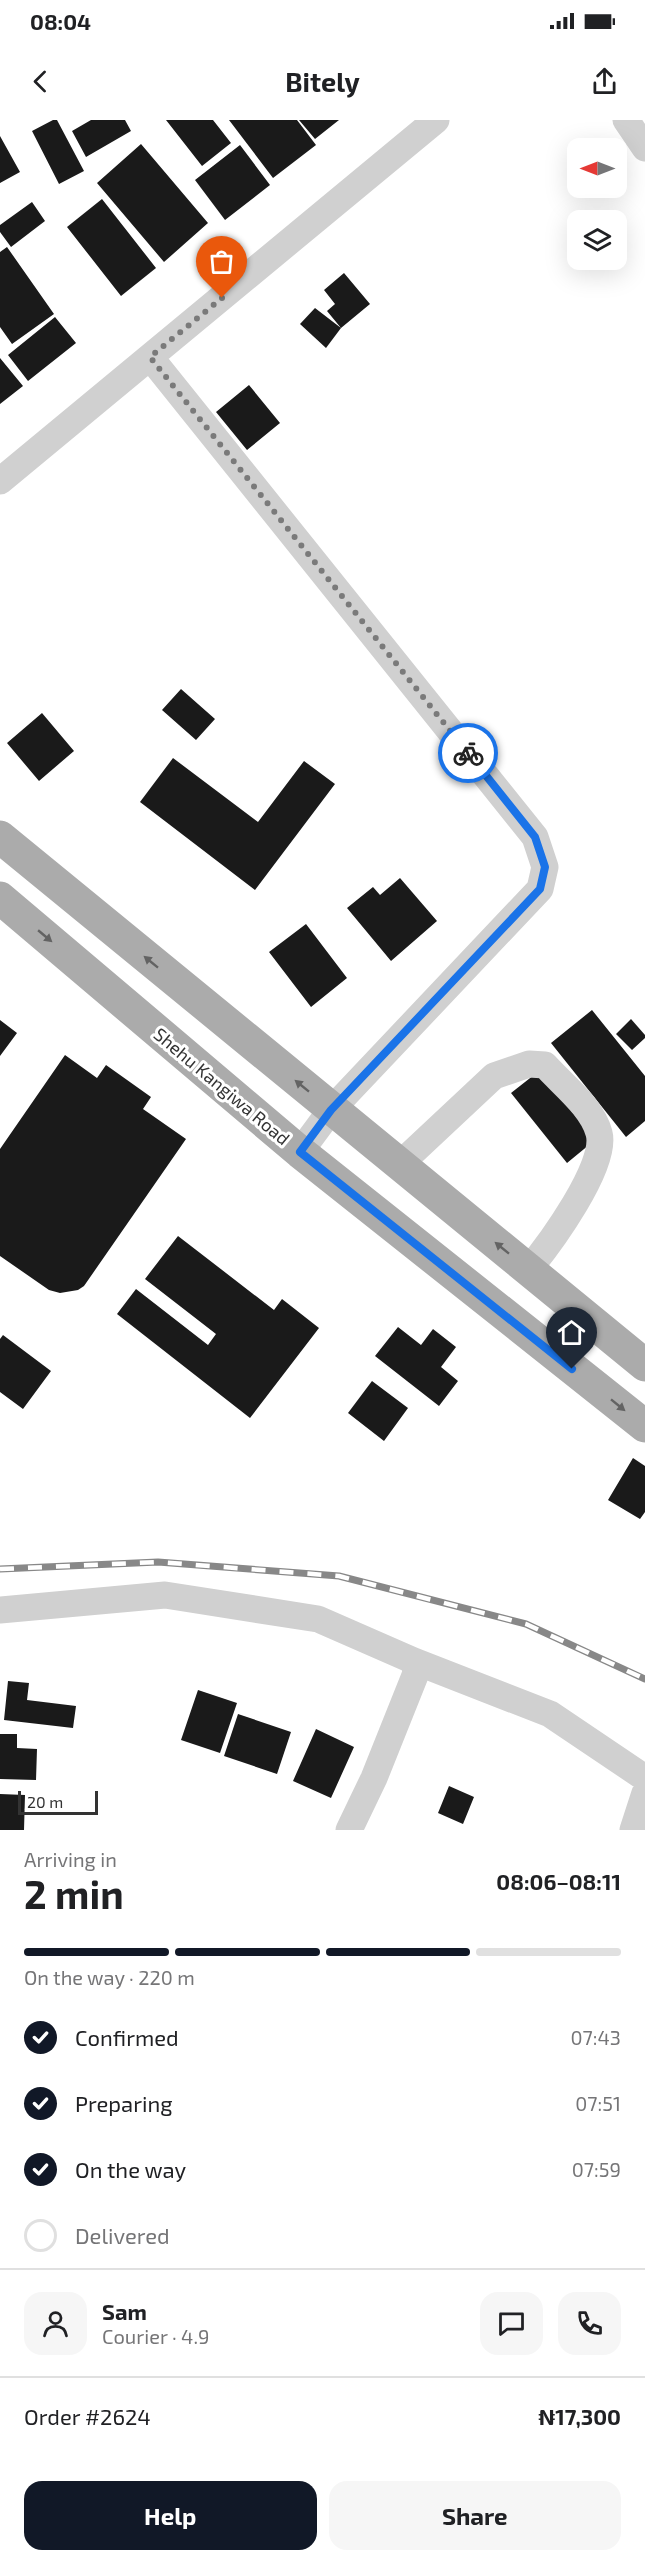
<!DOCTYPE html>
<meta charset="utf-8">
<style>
:root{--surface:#fff;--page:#f6f6f6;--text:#202124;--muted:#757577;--line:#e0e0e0;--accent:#111827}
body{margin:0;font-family:"Exo 2",sans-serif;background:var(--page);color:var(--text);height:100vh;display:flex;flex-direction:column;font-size:22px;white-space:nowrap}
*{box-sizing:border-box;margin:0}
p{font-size:20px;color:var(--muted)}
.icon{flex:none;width:33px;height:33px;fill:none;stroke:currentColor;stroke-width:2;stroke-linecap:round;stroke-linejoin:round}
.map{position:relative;height:1710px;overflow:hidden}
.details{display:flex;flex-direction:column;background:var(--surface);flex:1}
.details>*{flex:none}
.needle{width:39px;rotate:270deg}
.tools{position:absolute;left:567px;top:18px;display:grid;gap:12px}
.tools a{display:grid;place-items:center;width:60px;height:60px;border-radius:12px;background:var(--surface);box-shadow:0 6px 24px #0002;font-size:30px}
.scale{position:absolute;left:18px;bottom:15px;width:80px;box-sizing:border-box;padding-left:6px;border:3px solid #333;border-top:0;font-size:16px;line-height:21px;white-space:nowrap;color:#333;-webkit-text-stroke:4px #fff;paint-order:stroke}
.pin{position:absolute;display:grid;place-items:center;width:51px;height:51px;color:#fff;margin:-62px -26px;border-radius:50% 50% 50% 0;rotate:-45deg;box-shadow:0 0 6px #0007}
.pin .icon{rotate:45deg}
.courier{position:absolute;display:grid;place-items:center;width:60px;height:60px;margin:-30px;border:4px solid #1a73e8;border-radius:50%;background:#fff;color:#222;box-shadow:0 2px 8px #0007}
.headline em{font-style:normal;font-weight:700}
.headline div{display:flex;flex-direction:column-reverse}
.headline{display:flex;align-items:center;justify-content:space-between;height:102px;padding:0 24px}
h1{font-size:39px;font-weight:700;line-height:45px}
.bar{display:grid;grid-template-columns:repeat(4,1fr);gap:9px 6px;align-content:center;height:72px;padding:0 24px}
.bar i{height:8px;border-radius:4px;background:var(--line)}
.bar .on{background:var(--accent)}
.bar p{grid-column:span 4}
.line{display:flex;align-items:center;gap:15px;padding:0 24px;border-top:2px solid var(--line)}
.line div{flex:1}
.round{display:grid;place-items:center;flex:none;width:63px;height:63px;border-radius:18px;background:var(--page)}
ol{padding:0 24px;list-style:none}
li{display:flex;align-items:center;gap:18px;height:66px}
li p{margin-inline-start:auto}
li .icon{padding:6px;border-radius:50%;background:var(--accent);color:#fff;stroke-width:4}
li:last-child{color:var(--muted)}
li i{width:33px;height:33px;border:3px solid var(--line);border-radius:50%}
.primary-button{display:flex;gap:12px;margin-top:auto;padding:12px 24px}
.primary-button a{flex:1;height:69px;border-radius:18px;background:var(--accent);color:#fff;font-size:24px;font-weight:700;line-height:69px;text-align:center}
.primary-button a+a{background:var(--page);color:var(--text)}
.status{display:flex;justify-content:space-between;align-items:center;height:42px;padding:0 30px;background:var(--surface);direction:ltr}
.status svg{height:16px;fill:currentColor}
header{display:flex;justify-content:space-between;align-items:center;height:78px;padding:0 24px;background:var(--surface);font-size:27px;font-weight:700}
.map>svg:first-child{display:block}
.building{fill:#1a1a1a}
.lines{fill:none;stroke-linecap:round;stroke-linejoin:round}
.minor{stroke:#d0d0d0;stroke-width:27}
.major{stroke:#ababab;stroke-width:33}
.rail-casing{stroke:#888;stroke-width:7}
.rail{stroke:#fff;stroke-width:4.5;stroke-dasharray:14;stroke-linecap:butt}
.oneway{fill:#636363}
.done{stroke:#7a7a7a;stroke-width:6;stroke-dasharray:0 10.8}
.route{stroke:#1a73e8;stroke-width:8}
.labels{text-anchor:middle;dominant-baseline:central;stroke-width:6;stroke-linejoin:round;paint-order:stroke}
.street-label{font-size:18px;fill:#333;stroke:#fff}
</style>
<div class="status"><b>08:04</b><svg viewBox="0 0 49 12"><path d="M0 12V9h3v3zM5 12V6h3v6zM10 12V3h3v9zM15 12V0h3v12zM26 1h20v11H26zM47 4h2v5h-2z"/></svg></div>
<header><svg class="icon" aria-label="back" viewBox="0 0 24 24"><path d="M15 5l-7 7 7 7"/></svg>Bitely<svg class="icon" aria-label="share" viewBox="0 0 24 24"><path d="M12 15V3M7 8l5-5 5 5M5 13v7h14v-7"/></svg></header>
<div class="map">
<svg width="645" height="1710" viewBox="0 0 645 1710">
<rect width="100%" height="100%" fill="#fff"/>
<path class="building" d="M 53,0 L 57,0 L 84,51 L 59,64 L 32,11 Z
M 91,0 L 125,0 L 131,11 L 86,37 L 72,11 Z
M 166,0 L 213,0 L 231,23 L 202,46 Z
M 229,0 L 297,0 L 316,25 L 273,58 Z
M 299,0 L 339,0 L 315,19 Z
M 0,16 L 20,52 L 0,63 Z
M 141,24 L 208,103 L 164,142 L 97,63 Z
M 240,25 L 270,65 L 225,100 L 195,60 Z
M 102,79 L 156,148 L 121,176 L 67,107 Z
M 32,82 L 45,101 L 11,127 L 0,112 L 0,105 Z
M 7,127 L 54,194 L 12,224 L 0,207 L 0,132 Z
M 344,153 L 370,184 L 341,208 L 327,191 L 335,184 L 324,170 Z
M 315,188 L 341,208 L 326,228 L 300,204 Z
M 55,197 L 76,223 L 28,261 L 8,235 Z
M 0,238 L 23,266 L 0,284 Z
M 249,265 L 280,303 L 247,330 L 216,292 Z
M 181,569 L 215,599 L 196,620 L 162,590 Z
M 42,593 L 74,631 L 39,661 L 7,623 Z
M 173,638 L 258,702 L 304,641 L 335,664 L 255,770 L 140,682 Z
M 400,758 L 437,801 L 391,841 L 347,788 L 373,767 L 380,775 Z
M 306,804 L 347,858 L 311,887 L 269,832 Z
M 592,890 L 645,956 L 645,1001 L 626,1017 L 551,923 Z
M 631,899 L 645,915 L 645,918 L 632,930 L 616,914 Z
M 0,900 L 17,913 L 0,936 Z
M 65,935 L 97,958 L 106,945 L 151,977 L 143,989 L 186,1019 L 84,1166 L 78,1170 L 60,1173 L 49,1170 L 0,1136 L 0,1029 Z
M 539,951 L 595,1020 L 567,1043 L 511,973 Z
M 178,1116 L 274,1190 L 282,1179 L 319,1208 L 250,1298 L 117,1194 L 136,1169 L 208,1225 L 216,1214 L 145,1159 Z
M 398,1207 L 421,1225 L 433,1209 L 456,1227 L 441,1247 L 458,1261 L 439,1286 L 375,1236 Z
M 3,1215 L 51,1251 L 23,1289 L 0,1272 L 0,1219 Z
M 372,1261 L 408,1288 L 384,1321 L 348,1293 Z
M 633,1338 L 645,1346 L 645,1392 L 640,1399 L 608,1380 Z
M 8,1561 L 29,1563 L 27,1580 L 76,1586 L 73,1608 L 4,1600 Z
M 198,1570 L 237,1583 L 220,1633 L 181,1620 Z
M 238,1594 L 291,1612 L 277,1654 L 224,1636 Z
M 316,1609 L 354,1627 L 331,1678 L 293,1661 Z
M 0,1614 L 17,1614 L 17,1628 L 37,1629 L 36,1660 L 0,1659 Z
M 449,1666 L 474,1677 L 463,1704 L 438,1693 Z
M 0,1674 L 25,1675 L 24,1710 L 0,1710 Z"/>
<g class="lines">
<path class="minor" d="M 626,0 L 645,28
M 150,237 L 535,717 L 545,747 L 540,769 L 331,990 L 300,1032
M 0,361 L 436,0
M 399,1045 L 494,956 L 529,944 L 545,945 C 563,965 592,987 599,1013 C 608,1045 549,1125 528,1150
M 0,1490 L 165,1475 L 318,1499 L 414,1541 L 550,1594 L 645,1658
M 349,1710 L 374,1658 L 416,1553 L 414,1541
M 633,1710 L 645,1673"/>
<path class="major" d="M 0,717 L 645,1245
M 0,778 L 300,1032 L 645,1306"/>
<defs>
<path id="rail" d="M 0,1449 L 158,1442 L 339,1456 L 526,1504 L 645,1559"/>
</defs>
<use href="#rail" class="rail-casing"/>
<use href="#rail" class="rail"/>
</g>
<defs><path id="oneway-solid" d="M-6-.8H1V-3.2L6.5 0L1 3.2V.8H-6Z" transform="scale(1.5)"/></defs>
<g class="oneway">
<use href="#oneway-solid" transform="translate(45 816) rotate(40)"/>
<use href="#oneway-solid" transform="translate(151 842) rotate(-141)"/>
<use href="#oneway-solid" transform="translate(302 966) rotate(-141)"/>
<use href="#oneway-solid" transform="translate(502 1128) rotate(-141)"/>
<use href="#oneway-solid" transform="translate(618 1285) rotate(39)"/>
</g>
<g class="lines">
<path class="done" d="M 222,178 L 150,237 L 468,633"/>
<path class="route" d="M 468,633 L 535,717 L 545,747 L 540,769 L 331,990 L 300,1032 L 572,1249"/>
</g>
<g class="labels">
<g class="street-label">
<text transform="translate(222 966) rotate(40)">Shehu Kangiwa Road</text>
</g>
</g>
</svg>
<div class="tools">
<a><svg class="needle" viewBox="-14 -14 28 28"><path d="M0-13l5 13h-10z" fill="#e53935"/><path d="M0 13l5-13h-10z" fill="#757577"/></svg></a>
<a><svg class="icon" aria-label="layers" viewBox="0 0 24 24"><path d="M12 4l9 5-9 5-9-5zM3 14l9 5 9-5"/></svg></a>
</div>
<div class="scale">20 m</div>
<div class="pin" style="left:222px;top:178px;background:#ea580c"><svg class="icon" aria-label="bag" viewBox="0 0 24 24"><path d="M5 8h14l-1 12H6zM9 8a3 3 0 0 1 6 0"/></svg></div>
<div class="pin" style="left:572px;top:1249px;background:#1f2937"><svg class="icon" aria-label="home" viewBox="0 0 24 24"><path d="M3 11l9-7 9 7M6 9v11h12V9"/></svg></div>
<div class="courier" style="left:468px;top:633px"><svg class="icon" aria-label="bike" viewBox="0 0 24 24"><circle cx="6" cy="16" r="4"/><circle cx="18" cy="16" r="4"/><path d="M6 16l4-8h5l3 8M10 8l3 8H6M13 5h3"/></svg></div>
</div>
<section class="details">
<div class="headline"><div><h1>2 min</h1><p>Arriving in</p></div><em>08:06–08:11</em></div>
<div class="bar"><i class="on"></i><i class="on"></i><i class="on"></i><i></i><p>On the way · 220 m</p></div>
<ol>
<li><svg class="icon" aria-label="check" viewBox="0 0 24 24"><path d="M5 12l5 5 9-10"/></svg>Confirmed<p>07:43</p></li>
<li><svg class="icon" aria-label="check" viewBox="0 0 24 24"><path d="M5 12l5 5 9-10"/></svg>Preparing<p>07:51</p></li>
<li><svg class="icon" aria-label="check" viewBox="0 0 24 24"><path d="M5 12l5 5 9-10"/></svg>On the way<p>07:59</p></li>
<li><i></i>Delivered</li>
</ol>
<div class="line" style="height:108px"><a class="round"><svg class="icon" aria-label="person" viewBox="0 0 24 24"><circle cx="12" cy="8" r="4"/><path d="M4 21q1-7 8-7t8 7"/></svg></a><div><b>Sam</b><p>Courier · 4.9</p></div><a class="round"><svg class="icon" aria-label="chat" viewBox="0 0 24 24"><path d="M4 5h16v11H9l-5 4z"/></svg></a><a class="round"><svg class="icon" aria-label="phone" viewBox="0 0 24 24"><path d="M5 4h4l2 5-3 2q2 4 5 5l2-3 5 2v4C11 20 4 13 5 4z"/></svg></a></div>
<div class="line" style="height:78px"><div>Order #2624</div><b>₦17,300</b></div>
<div class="primary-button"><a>Help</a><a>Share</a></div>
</section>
